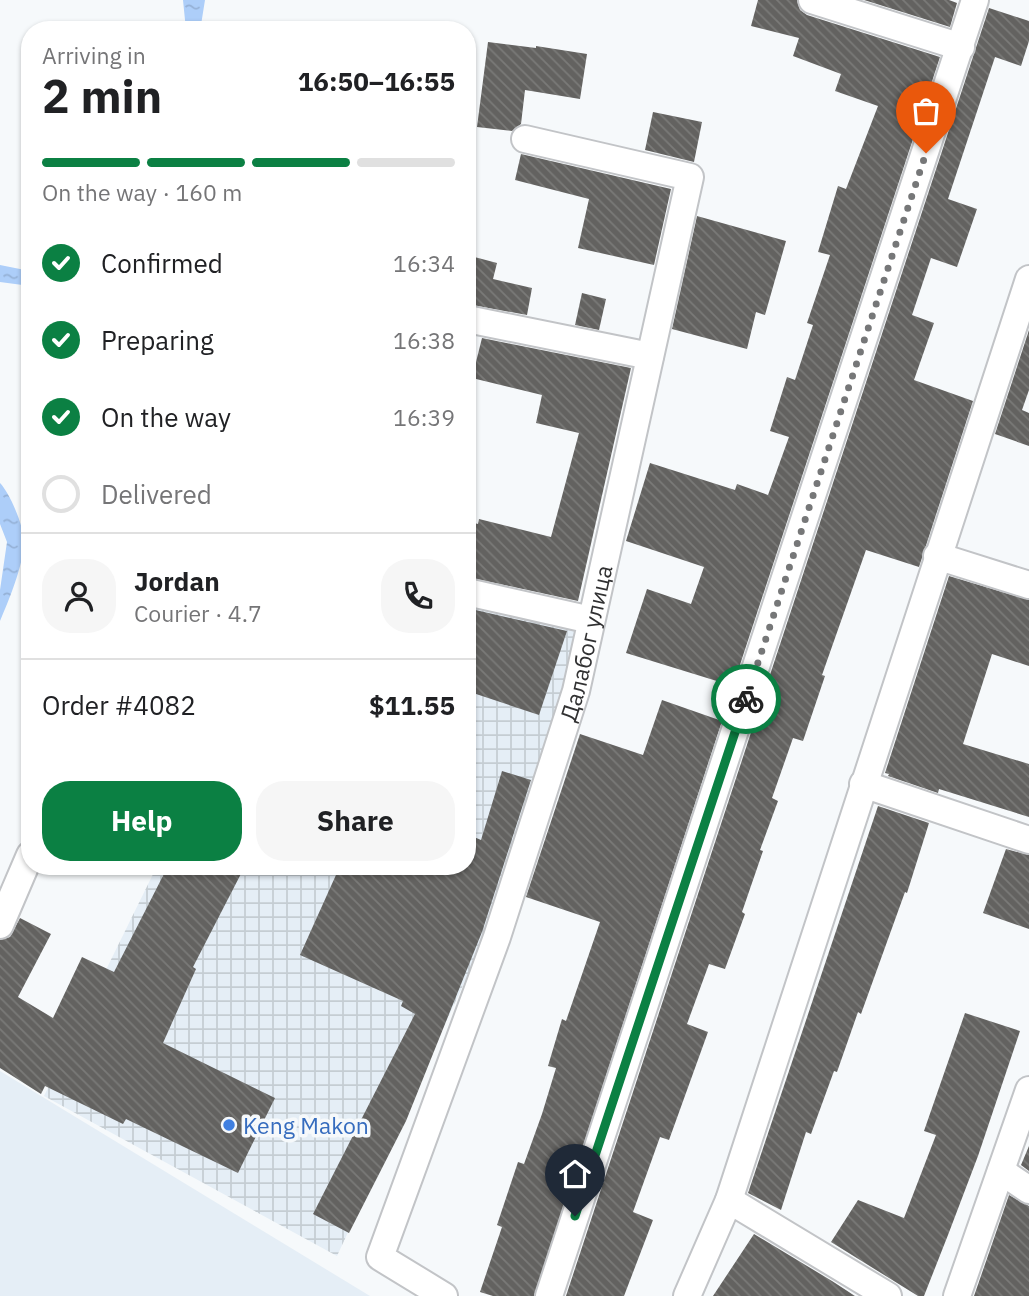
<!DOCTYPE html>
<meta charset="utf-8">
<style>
:root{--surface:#fff;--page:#f6f6f6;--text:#202124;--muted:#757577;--line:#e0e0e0;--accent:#0b8043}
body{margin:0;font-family:"IBM Plex Sans",sans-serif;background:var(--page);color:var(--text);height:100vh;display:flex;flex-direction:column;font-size:26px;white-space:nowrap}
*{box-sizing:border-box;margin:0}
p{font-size:23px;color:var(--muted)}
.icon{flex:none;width:38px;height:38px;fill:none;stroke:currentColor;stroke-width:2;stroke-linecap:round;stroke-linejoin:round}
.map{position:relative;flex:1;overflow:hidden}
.side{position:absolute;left:21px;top:21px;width:455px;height:854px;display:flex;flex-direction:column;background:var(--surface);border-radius:28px;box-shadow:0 2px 5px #0004}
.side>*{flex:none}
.pin{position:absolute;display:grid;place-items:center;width:60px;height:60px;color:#fff;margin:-72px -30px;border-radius:50% 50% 50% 0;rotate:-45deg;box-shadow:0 0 7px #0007}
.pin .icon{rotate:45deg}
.courier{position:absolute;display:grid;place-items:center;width:70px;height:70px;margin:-35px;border:5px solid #0b8043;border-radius:50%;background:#fff;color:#222;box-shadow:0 2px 9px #0007}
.overview em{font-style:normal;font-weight:800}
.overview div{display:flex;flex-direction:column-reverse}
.overview{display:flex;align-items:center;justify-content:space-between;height:119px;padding:0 21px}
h1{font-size:46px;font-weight:800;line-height:52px}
.bar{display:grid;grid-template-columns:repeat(4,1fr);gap:10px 7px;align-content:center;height:84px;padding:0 21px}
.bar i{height:9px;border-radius:5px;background:var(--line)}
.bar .active{background:var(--accent)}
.bar p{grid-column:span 4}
.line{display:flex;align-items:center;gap:18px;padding:0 21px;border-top:2px solid var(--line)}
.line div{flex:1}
.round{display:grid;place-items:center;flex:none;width:74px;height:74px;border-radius:28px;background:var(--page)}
ol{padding:0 21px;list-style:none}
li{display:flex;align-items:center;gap:21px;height:77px}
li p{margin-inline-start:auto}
li .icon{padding:7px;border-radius:50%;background:var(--accent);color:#fff;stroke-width:4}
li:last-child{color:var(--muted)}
li i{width:38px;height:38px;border:4px solid var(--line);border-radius:50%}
.primary-button{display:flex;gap:14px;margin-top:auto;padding:14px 21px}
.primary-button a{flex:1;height:80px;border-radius:28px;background:var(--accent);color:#fff;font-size:28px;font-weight:800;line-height:80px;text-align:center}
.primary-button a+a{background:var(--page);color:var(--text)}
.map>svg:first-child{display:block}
.industrial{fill:url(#industrial-grid)}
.built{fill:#e5eef6}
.water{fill:url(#water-ripples)}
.building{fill:url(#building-back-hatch)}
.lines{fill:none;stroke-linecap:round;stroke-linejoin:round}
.street-casing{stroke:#c2c4c7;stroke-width:30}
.street{stroke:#fff;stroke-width:26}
.done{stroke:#767778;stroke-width:7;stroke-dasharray:0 12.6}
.route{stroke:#0b8043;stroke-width:9}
.shop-dot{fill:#3f7fe0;stroke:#f6f9fb;stroke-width:2.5}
.labels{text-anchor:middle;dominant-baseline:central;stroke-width:7;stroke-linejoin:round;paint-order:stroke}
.street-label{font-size:23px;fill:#313132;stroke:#f6f9fb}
.shop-label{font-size:23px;fill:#366cbe;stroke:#f6f9fb;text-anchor:start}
</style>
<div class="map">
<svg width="1029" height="1296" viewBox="0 0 1029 1296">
<defs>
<pattern id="industrial-grid" width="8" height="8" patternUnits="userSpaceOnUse" patternTransform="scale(1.75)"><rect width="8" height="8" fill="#e5eef6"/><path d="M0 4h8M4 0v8" fill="none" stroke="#c5cdd3"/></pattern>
<pattern id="water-ripples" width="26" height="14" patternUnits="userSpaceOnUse" patternTransform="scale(1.75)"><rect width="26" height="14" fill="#adcef9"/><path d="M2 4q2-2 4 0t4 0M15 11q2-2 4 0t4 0" fill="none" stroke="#95b1d6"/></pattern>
<pattern id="building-back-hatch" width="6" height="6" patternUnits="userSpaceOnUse" patternTransform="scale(1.75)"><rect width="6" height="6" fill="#636260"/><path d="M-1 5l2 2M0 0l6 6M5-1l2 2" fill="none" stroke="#7a7a78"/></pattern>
</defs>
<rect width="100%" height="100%" fill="#f6f9fb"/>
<path class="industrial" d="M 467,602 L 581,632 L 485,938 L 337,1256 L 44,1096 L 157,866 L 467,866 Z"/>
<path class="built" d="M 0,1071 L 370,1296 L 0,1296 Z"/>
<path class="water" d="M 183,0 L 205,0 L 201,25 L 203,30 L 186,30 Z
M 0,265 L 30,271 L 30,286 L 0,282 Z
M 0,483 C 10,493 25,529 24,543 C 23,566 9,600 0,621 L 0,590 L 7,542 L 0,524 Z"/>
<path class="building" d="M 758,0 L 797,0 L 800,10 L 807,15 L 940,57 L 733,686 L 626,653 L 647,589 L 691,604 L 704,567 L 626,541 L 650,463 L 735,490 L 737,484 L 768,495 L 789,437 L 770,431 L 787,377 L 795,380 L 813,325 L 807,323 L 830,255 L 818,252 L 838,186 L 846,189 L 878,106 L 835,91 L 841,74 L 793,56 L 799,38 L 751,26 Z
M 864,0 L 949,0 L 957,3 L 950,27 Z
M 989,8 L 1029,21 L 1029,41 L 1021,66 L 995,57 L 948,199 L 977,209 L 957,267 L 931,258 L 912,315 L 934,323 L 914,380 L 973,401 L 919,567 L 866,550 L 822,675 L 825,676 L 803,741 L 793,738 L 772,798 L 778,801 L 760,850 L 763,851 L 742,912 L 745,914 L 725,969 L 709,964 L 687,1024 L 708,1032 L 669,1140 L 660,1137 L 633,1212 L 653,1220 L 624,1296 L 566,1296 Z
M 488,42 L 536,48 L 536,46 L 587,54 L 580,99 L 525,90 L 521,124 L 512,131 L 477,127 Z
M 653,112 L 702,122 L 694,162 L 645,150 Z
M 521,154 L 671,189 L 654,265 L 578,248 L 589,199 L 515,180 Z
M 697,216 L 786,241 L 765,315 L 756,312 L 747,349 L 672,329 Z
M 467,255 L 497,263 L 493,279 L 532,288 L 527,315 L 467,304 Z
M 582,293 L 606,299 L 599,330 L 575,325 Z
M 1029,330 L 1029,390 L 1022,410 L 1029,413 L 1029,446 L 995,434 Z
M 482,338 L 631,368 L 578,601 L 467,577 L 467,521 L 478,524 L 479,519 L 551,537 L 579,433 L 536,423 L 542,395 L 472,378 Z
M 949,576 L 1029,600 L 1029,666 L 992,654 L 963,744 L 1029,764 L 1029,817 L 939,789 L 938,793 L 888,776 L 889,774 L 885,773 Z
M 467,608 L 567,631 L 539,715 L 467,691 Z
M 662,700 L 722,721 L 534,1296 L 493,1296 L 480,1292 L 502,1227 L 497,1225 L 518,1162 L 524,1164 L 542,1114 L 556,1068 L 548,1066 L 562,1019 L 566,1021 L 600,922 L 526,897 L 580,734 L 643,755 Z
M 502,771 L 531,780 L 482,932 L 406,1121 L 349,1233 L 313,1214 L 415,1014 L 401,1006 L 403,1001 L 300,955 L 340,866 L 467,866 L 467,834 L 481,840 Z
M 878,806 L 929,823 L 907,893 L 905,892 L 861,1014 L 858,1012 L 837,1072 L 834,1071 L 811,1134 L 806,1132 L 781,1210 L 748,1193 Z
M 1006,849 L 1029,855 L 1029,929 L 983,913 Z
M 168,866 L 245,866 L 193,967 L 196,969 L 163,1043 L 275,1098 L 238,1173 L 126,1119 L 123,1124 L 45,1086 L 41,1094 L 0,1068 L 0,940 L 10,937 L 20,918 L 51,934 L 18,997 L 53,1018 L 82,957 L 114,972 Z
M 965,1013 L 1020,1031 L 978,1156 L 948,1235 L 924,1296 L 918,1296 L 831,1242 L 858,1200 L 904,1218 L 936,1135 L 924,1131 Z
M 1029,1146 L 1029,1171 L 1021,1165 Z
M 1009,1195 L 1029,1206 L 1029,1296 L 974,1296 Z
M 754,1234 L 832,1281 L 855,1296 L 713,1296 Z"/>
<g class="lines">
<defs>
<g id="street">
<path d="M 812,0 L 961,47"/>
<path d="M 467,319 L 650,356"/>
<path d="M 937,556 L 1029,585"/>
<path d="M 467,592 L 591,620"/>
<path d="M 863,784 L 1029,840"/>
<path d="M 0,925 L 30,855"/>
<path d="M 1001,1171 L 1029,1190"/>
<path d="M 729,1200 L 888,1296"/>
<path id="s1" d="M 444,1296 L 380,1257 L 497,937 L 576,691 L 690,177 L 525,139"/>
<path d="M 549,1296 L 975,0"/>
<path d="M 687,1296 L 729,1200 L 1029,279"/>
<path d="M 957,1296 L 1029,1090"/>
</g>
</defs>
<use href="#street" class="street-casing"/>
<use href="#street" class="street"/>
</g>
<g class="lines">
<path class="done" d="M 746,699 L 926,153"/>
<path class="route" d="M 575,1216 L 746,699"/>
</g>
<circle class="shop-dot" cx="229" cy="1125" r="7"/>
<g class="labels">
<g class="street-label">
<text stroke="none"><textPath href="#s1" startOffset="723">Далабог улица</textPath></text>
</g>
<g class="shop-label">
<text x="243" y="1125">Keng Makon</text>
</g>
</g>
</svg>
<div class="pin" style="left:926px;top:153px;background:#ea580c"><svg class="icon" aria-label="bag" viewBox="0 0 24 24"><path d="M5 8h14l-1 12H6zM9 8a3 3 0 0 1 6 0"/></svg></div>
<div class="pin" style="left:575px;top:1216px;background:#1f2937"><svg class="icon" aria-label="home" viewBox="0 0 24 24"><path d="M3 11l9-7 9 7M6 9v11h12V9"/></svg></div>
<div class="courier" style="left:746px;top:699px"><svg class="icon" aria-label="bike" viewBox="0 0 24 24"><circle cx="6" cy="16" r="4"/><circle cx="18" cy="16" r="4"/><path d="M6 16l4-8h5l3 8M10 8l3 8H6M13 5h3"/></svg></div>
<section class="side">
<div class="overview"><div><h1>2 min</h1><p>Arriving in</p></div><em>16:50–16:55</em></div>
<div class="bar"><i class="active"></i><i class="active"></i><i class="active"></i><i></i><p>On the way · 160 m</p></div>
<ol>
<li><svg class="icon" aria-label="check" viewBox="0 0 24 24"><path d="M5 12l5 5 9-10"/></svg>Confirmed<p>16:34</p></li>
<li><svg class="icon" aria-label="check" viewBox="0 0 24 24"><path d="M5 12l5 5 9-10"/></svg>Preparing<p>16:38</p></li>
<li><svg class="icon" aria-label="check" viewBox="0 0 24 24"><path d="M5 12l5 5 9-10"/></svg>On the way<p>16:39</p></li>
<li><i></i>Delivered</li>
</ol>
<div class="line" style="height:126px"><a class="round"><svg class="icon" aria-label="person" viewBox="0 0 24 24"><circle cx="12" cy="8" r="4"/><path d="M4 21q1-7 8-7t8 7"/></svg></a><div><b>Jordan</b><p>Courier · 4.7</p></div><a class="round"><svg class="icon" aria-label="phone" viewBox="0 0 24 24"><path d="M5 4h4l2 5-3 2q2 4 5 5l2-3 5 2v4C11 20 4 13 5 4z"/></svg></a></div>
<div class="line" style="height:91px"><div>Order #4082</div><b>$11.55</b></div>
<div class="primary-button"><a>Help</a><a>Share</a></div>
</section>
</div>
